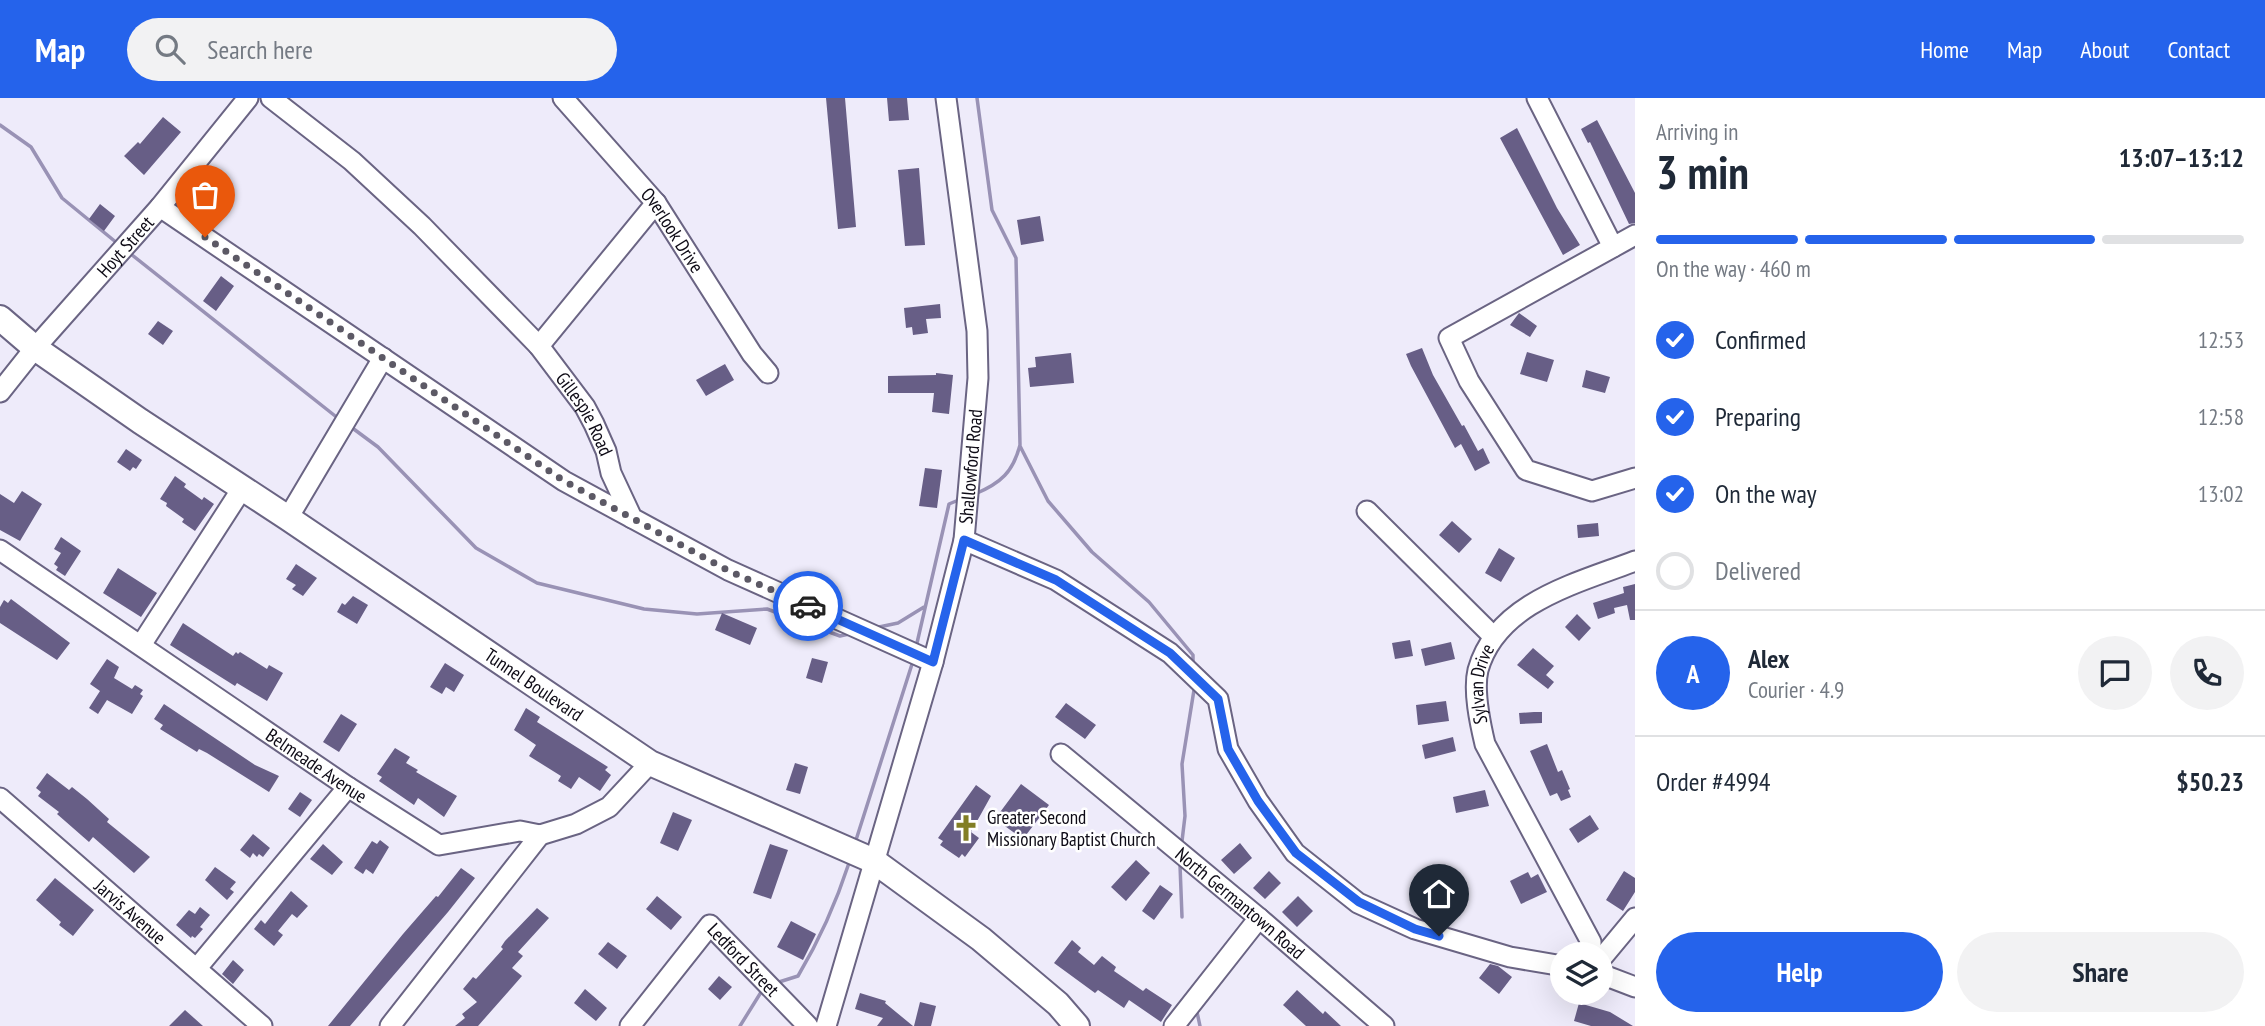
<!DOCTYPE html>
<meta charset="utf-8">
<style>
:root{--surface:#fff;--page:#f2f2f3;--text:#1f2937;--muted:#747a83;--line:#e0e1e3;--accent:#2563eb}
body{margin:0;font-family:"PT Sans Narrow",sans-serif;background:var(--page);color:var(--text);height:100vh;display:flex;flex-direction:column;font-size:26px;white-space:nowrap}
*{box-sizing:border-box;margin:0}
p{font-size:23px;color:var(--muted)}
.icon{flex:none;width:38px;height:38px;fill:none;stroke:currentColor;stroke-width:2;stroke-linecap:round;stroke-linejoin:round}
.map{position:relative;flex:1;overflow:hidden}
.sheet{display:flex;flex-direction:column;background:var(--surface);width:630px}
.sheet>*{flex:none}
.controls{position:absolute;left:1550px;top:844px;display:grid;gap:14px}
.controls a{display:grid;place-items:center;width:63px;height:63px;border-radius:50%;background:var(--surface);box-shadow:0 7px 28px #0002;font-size:35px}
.pin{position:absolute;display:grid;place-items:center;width:60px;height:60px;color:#fff;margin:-72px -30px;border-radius:50% 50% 50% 0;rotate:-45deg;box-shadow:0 0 7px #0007}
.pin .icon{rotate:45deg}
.courier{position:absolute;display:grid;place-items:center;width:70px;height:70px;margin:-35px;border:5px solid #2563eb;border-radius:50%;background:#fff;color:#222;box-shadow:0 2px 9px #0007}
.overview em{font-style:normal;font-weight:600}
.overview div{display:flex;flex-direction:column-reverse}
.overview{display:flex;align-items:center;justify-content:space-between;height:119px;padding:0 21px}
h1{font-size:46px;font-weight:600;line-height:52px}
.bar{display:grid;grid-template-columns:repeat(4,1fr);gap:10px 7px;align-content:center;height:84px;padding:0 21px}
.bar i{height:9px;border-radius:5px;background:var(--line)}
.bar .selected{background:var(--accent)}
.bar p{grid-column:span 4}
.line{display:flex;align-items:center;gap:18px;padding:0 21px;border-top:2px solid var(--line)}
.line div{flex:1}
.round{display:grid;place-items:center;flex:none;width:74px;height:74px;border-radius:37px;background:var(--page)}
ol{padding:0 21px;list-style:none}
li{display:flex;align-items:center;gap:21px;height:77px}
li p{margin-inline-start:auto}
li .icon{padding:7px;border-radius:50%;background:var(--accent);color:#fff;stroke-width:4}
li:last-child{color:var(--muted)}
li i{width:38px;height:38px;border:4px solid var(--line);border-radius:50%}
.button{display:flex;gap:14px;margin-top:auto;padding:14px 21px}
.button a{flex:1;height:80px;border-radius:42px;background:var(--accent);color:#fff;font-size:28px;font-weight:600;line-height:80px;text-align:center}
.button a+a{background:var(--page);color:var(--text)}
header{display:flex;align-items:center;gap:42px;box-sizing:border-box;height:98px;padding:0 35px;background:var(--accent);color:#fff}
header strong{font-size:33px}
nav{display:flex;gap:38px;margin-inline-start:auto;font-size:24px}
.search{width:490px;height:63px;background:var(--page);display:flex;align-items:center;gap:18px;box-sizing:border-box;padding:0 24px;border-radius:38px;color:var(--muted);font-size:26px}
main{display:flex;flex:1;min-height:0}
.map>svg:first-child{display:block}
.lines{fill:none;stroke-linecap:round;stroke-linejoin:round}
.stream{stroke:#9992b5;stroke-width:3.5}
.building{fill:#675e86}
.minor-casing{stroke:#6a6483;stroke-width:23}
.major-casing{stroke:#6a6483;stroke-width:28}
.minor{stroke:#fff;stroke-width:19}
.major{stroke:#fff;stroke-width:24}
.done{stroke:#5c5965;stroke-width:7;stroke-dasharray:0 12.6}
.route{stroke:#2563eb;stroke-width:9}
.labels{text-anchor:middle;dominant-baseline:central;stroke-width:5;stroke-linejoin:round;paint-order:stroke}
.street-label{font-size:19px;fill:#0d0a15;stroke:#fff}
.poi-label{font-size:19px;fill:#0d0a15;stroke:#fff;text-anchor:start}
</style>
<header>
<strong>Map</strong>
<div class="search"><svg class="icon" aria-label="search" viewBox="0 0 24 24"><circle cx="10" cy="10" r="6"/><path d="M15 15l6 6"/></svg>Search here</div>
<nav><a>Home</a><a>Map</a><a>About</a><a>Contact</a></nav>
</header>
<main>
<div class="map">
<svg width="1635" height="928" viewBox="0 0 1635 928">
<rect width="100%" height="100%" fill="#eeebfa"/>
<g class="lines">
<path class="stream" d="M 0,27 L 31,49 L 62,100 L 117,145
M 132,157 L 339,321
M 351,329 L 378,349 L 476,450 L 537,485 L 644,511 L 697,516 L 767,511 L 840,538 L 849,536
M 1020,348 L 1048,403 L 1092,454 L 1149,504 L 1193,557 L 1193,564
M 975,396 C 1001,385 1013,374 1020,347 L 1016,160 L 992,112 L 977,0
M 879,529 L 898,525 L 924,509
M 917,545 L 949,406 L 961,401
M 856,742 L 913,563
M 1182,743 L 1185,718 L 1182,666 L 1194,592
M 1180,767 L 1182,819
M 779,884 L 798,878 C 820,841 836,805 849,765
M 1197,914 L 1200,928
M 740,928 L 763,891"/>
</g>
<path class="building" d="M 826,0 L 845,0 L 856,129 L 838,131 Z
M 887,0 L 907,0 L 909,22 L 889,23 Z
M 163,19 L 181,34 L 144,77 L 124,58 L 138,44 L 140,46 Z
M 1597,22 L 1635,95 L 1635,125 L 1629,126 L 1590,44 L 1588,45 L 1581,31 Z
M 1517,30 L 1557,110 L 1580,147 L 1563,157 L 1500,40 Z
M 919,70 L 925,147 L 905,148 L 898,72 Z
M 100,106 L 115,118 L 104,133 L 89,121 Z
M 1040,118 L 1044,143 L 1021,147 L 1017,122 Z
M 221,178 L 234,188 L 216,213 L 203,203 Z
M 940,206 L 941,220 L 926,221 L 928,235 L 913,237 L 912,229 L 906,230 L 904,210 Z
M 1519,215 L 1537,228 L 1530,239 L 1510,227 Z
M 158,223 L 173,233 L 163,247 L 148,236 Z
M 1422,250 L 1433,277 L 1462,328 L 1464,327 L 1478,353 L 1483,350 L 1490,365 L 1475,373 L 1461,346 L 1455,350 L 1411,268 L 1406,256 Z
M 1527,254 L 1554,262 L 1547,284 L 1520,276 Z
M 1071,255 L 1074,285 L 1030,289 L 1028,270 L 1036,269 L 1035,259 Z
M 725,266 L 734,282 L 706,298 L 696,282 Z
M 1586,272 L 1610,279 L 1605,295 L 1582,289 Z
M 936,275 L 953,277 L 949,316 L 932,314 L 934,295 L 888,295 L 888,278 L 936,277 Z
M 126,351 L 142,362 L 136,371 L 133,369 L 130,373 L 117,364 Z
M 925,370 L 942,372 L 937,410 L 919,408 Z
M 175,378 L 186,386 L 184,389 L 202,402 L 204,399 L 214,406 L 195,433 L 182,424 L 184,421 L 166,408 L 167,405 L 160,401 Z
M 22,393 L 42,406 L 20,443 L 0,432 L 0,396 L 14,405 Z
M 1452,423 L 1472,441 L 1459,455 L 1439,437 Z
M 1598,425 L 1599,438 L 1578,440 L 1577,427 Z
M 61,439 L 81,453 L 65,478 L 56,472 L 58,469 L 54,466 L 61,455 L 54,451 Z
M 1499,450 L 1515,460 L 1501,484 L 1485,475 Z
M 296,466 L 317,480 L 303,498 L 292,491 L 296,487 L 286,481 Z
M 118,470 L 157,495 L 141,519 L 103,495 Z
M 1635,486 L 1635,522 L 1630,522 L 1627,507 L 1614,510 L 1615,515 L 1598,521 L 1593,505 L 1624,495 L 1623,489 Z
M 353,498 L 368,507 L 357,526 L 337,514 L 342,505 L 345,507 Z
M 11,501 L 70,545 L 57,562 L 0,525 L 0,509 L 4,502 L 8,505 Z
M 722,515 L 757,530 L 750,547 L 715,532 Z
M 1577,516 L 1591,530 L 1579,543 L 1565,529 Z
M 183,525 L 233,558 L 236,554 L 238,556 L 240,554 L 267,571 L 269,567 L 283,575 L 267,603 L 237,585 L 235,588 L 170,547 Z
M 1410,542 L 1413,558 L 1395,561 L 1392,545 Z
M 1451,544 L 1455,561 L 1425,568 L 1421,551 Z
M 1533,550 L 1554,568 L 1546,577 L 1554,584 L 1548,591 L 1517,567 Z
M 812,560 L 828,564 L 822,585 L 806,580 Z
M 107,561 L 119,569 L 114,580 L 132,591 L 135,587 L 143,592 L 140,596 L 143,598 L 132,616 L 107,602 L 98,616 L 89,610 L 100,593 L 90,586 Z
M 445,565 L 464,577 L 454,594 L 446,589 L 442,596 L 430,589 Z
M 1446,603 L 1449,623 L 1418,627 L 1416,607 Z
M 1066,605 L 1096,627 L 1085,641 L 1055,619 Z
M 164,606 L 255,667 L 279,678 L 269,694 L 207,655 L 199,651 L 197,654 L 160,631 L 163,627 L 154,621 Z
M 526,610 L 540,619 L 537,624 L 608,669 L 605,672 L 611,677 L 600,693 L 579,679 L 571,691 L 558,683 L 561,678 L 529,658 L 536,647 L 514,632 Z
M 1534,614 L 1542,614 L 1542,625 L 1520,626 L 1519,615 Z
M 341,616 L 357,626 L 339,654 L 323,644 Z
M 1453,639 L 1456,653 L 1425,661 L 1422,647 Z
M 1547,646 L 1558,674 L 1562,672 L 1570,691 L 1568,692 L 1571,699 L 1561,703 L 1557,695 L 1550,698 L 1530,653 Z
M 395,650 L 410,659 L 406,665 L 418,672 L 416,674 L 457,698 L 444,719 L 418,700 L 414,707 L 379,683 L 382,679 L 377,676 Z
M 795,665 L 808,669 L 800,696 L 786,692 Z
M 47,675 L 69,692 L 72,689 L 87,701 L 109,721 L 107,724 L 150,759 L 134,775 L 93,739 L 89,744 L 57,716 L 59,714 L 38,698 L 41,694 L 36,690 Z
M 1021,686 L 1049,707 L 1023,741 L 995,721 Z
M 976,687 L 991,698 L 971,734 L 979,740 L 965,759 L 962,756 L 959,760 L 940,747 L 943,743 L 938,740 Z
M 1485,692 L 1489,708 L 1456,715 L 1453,699 Z
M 300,694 L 312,702 L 300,719 L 288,711 Z
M 673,714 L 692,722 L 678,753 L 660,745 Z
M 1590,717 L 1599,731 L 1578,745 L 1569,731 Z
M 253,736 L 270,750 L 263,759 L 259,756 L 257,759 L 253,755 L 250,760 L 240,752 Z
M 380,742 L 389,749 L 373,776 L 366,771 L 363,776 L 354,770 L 372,743 L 377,746 Z
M 1240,745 L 1252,760 L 1234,776 L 1221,762 Z
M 323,746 L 343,764 L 332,777 L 310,761 Z
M 770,746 L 788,752 L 771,801 L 753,795 Z
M 1136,762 L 1150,775 L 1126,803 L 1111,789 Z
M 215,769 L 236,784 L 230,791 L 234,794 L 227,802 L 205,782 Z
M 461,770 L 475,780 L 448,814 L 350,928 L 328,928 L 403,836 L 436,798 L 438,799 Z
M 1269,773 L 1281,785 L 1265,801 L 1253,790 Z
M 1624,773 L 1635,780 L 1635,794 L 1623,813 L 1606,802 Z
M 1528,774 L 1531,780 L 1538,776 L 1547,794 L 1521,806 L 1510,783 Z
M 55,780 L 94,812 L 73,838 L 59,827 L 61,824 L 36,802 Z
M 1160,787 L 1173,796 L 1154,822 L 1142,813 Z
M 291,793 L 308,808 L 297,820 L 292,816 L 278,833 L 283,837 L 274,848 L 254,831 L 261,822 L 265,826 Z
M 657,798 L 682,819 L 671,832 L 646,811 Z
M 1298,798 L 1313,813 L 1297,829 L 1282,814 Z
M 200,809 L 210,817 L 200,829 L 203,831 L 195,840 L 192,838 L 191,840 L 176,827 L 189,812 L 195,816 Z
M 537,810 L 549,820 L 518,854 L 523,858 L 512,870 L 522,878 L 478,928 L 455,928 L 465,920 L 462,916 L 477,904 L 463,891 L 473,879 L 476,881 L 503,851 L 501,849 L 505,843 Z
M 791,823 L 816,836 L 803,862 L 777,849 Z
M 1072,842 L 1081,850 L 1078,854 L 1094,867 L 1102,858 L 1116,869 L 1114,873 L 1143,893 L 1146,890 L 1172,907 L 1161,924 L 1129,902 L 1124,910 L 1098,892 L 1095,895 L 1054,865 Z
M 608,844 L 627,858 L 617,871 L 598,856 Z
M 233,862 L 244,872 L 233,886 L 222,876 Z
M 1490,866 L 1498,868 L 1512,879 L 1499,896 L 1479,880 Z
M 719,878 L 732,889 L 720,902 L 708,891 Z
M 585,891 L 607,910 L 596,923 L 574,905 Z
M 1297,892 L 1323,916 L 1325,913 L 1341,928 L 1306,928 L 1283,907 Z
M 860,895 L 886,903 L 885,905 L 913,928 L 877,928 L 883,920 L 855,911 Z
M 920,904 L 936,908 L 931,928 L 914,928 Z
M 1579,905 L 1610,914 L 1633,928 L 1591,928 L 1574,923 Z
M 185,912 L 203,928 L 169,928 Z"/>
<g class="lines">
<defs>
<g id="minor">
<path id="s1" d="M 271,0 L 352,63 L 422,128 L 539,248 L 585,309 L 594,326 L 606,353 L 611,375 L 632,420 L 728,472 L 933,564"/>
<path id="s2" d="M 563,0 L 656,105 L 752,256 L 768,275"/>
<path d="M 1537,0 L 1613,149"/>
<path d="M 160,109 L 564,383 L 632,420"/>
<path d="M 1635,137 L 1449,240 L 1469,283 L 1526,372 L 1592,393 L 1635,380"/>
<path d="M 539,248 L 656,105"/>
<path id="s3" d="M 0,294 L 35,250 L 160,109 L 248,0"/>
<path d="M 1367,413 L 1493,538"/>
<path d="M 288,420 L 383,260"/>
<path d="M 964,442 L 1056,482 L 1170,555 L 1218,601 L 1228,651 L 1258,703 L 1295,755 L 1358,805 L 1415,831 L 1510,859 L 1563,868"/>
<path id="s4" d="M 0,452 L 348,689 L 439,747 L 520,733 L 540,737 L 576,726 L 609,709 L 650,665"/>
<path d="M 141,547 L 243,389"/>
<path id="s5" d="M 1061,656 L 1259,820 L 1384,928"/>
<path id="s6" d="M 0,700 L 262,928"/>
<path id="s7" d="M 1591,856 L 1591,844 L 1485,646 C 1480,625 1473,593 1478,572 C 1497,504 1578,485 1635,463"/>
<path d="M 1601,861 L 1635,820"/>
<path d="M 197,870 L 348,689"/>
<path d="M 1601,876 L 1635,889"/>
<path d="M 390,928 L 540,737"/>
<path id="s8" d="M 630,928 L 710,827 L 808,928"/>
<path id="s9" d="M 826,928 L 933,564 L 964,442 L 978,280 L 977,233 L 946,0"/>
<path d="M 1174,928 L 1259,820"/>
</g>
<g id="major">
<path id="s10" d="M 0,220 L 35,250 L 140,323 L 288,420 L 650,665 L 874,763 L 981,841 L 1058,906 L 1077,928"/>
</g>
</defs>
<use href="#minor" class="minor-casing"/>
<use href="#major" class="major-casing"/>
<use href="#minor" class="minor"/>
<use href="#major" class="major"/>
</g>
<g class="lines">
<path class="done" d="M 205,139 L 564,383 L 727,472 L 808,508"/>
<path class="route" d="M 808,508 L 933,564 L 964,442 L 1056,482 L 1170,555 L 1218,601 L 1228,651 L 1258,703 L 1296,755 L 1359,804 L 1415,831 L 1439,838"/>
</g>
<defs>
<symbol id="church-bare" viewBox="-9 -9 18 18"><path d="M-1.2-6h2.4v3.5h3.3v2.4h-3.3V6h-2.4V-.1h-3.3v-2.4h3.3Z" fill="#827e25" stroke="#fff" stroke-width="2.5" paint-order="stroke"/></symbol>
</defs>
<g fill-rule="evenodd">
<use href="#church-bare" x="947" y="711" width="38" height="38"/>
</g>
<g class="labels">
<g class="street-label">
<text stroke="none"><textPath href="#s2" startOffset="172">Overlook Drive</textPath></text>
<text stroke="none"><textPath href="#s3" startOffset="192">Hoyt Street</textPath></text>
<text stroke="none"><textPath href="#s1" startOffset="448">Gillespie Road</textPath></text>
<text stroke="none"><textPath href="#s9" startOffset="579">Shallowford Road</textPath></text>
<text stroke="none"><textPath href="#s10" startOffset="648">Tunnel Boulevard</textPath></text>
<text stroke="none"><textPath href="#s7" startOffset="298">Sylvan Drive</textPath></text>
<text stroke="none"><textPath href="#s4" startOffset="383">Belmeade Avenue</textPath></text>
<text stroke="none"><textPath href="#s5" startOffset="233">North Germantown Road</textPath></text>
<text stroke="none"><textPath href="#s6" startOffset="173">Jarvis Avenue</textPath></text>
<text stroke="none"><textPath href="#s8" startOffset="177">Ledford Street</textPath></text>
</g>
<g class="poi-label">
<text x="987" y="719">Greater Second<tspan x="987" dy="22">Missionary Baptist Church</tspan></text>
</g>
</g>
</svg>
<div class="controls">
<a><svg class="icon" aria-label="layers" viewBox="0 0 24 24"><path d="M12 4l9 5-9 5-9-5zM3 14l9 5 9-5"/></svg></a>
</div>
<div class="pin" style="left:205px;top:139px;background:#ea580c"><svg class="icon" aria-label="bag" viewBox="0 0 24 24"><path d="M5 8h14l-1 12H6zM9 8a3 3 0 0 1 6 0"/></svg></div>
<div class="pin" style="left:1439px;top:838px;background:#1f2937"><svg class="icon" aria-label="home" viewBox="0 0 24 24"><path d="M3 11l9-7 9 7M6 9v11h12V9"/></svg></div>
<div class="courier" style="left:808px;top:508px"><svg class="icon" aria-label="car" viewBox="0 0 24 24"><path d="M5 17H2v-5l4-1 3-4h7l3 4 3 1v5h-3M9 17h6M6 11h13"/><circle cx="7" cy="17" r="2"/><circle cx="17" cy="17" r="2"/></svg></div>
</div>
<section class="sheet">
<div class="overview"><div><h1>3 min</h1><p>Arriving in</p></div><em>13:07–13:12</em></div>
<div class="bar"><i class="selected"></i><i class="selected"></i><i class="selected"></i><i></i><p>On the way · 460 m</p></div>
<ol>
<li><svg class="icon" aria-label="check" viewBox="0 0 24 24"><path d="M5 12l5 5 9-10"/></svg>Confirmed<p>12:53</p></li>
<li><svg class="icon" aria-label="check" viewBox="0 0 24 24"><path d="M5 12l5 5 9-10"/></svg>Preparing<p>12:58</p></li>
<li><svg class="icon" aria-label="check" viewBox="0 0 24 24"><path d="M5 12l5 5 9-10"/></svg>On the way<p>13:02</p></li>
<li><i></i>Delivered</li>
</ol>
<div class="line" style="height:126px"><b class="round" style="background:var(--accent);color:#fff">A</b><div><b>Alex</b><p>Courier · 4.9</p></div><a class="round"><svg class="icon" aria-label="chat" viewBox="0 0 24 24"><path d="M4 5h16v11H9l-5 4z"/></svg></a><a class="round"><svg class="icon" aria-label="phone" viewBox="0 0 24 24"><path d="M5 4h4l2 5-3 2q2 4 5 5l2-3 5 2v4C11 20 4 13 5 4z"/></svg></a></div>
<div class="line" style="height:91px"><div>Order #4994</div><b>$50.23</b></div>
<div class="button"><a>Help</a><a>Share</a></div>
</section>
</main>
